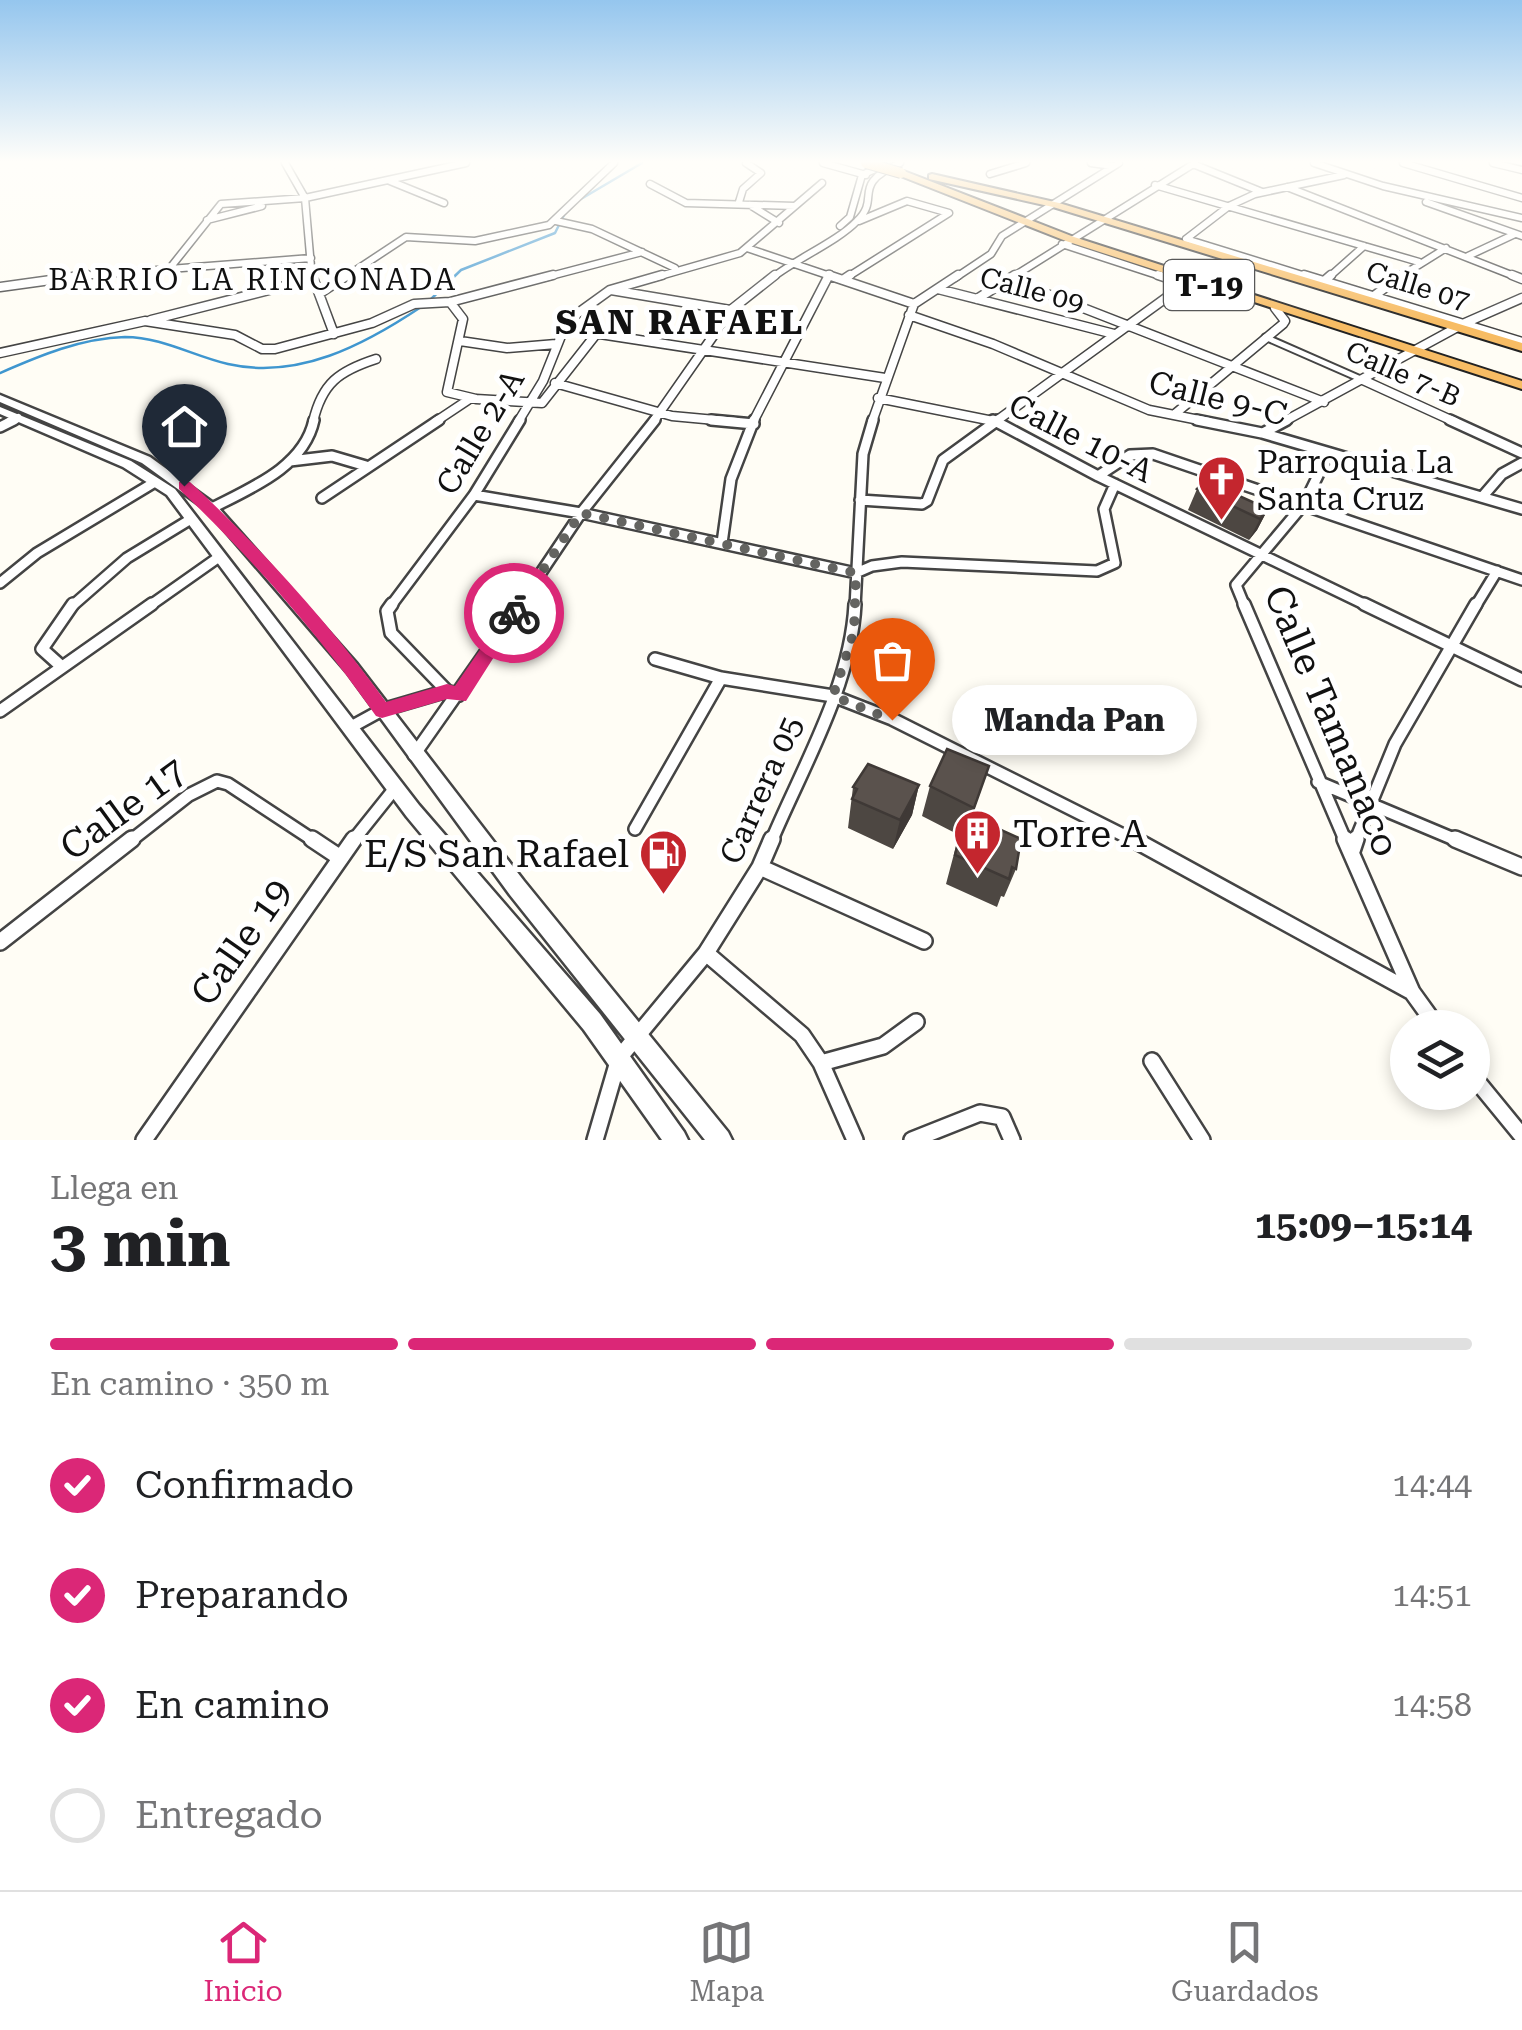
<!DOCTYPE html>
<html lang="es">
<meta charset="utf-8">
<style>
:root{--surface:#fff;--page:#f6f6f6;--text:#202124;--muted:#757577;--line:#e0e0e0;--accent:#db2777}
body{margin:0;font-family:"Roboto Serif",serif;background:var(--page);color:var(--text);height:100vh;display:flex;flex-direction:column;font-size:38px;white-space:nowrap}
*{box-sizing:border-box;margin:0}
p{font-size:32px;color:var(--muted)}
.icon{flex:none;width:55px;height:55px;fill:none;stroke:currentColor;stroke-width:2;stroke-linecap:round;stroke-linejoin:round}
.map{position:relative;height:1140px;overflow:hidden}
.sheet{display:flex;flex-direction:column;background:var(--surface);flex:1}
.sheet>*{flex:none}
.tools{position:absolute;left:1390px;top:1010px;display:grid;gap:20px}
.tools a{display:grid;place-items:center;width:100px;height:100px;border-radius:50%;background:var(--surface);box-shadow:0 5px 15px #0003;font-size:50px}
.pin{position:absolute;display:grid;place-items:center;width:85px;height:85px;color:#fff;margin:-102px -42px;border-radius:50% 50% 50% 0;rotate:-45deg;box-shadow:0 0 10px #0007}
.pin .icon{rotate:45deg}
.courier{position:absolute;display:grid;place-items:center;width:100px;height:100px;margin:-50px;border:8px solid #db2777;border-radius:50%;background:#fff;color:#222;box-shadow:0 2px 12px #0007}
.bubble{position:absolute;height:70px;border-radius:35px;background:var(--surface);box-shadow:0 5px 15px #0003;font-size:32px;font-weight:700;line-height:70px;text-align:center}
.head em{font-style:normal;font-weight:700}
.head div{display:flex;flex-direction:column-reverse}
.head{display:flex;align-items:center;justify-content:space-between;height:170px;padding:0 50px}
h1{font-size:65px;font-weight:700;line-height:75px}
.bar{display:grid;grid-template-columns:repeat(4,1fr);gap:15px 10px;align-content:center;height:120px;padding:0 50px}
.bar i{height:12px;border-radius:8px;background:var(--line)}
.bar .current{background:var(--accent)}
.bar p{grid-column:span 4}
ol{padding:0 50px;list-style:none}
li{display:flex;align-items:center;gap:30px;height:110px}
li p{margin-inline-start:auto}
li .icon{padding:10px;border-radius:50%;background:var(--accent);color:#fff;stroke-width:4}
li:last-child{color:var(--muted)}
li i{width:55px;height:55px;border:5px solid var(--line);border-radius:50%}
.tab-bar{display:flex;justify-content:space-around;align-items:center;height:140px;border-top:2px solid var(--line);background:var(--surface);font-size:28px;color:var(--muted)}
.tab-bar a{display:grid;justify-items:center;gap:5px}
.tab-bar .current{color:var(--accent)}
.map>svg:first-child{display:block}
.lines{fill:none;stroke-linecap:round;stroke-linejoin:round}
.stream{stroke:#3f96cf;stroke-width:2.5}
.pedestrian-casing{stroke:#444;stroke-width:9}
.minor-far4-casing{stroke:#444;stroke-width:9}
.minor-far3-casing{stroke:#444;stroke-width:11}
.minor-far2-casing{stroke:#444;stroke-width:14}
.minor-far1-casing{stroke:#444;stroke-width:16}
.minor-casing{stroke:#444;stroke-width:20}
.tertiary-casing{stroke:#444;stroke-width:5}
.trunk-casing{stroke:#222;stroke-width:4}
.pedestrian{stroke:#fff;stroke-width:5}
.minor-far4{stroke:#fff;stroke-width:6}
.minor-far3{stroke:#fff;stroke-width:8}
.minor-far2{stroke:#fff;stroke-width:9}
.minor-far1{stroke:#fff;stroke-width:11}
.minor{stroke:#fff;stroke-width:15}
.tertiary{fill:#fff;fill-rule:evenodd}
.trunk{fill:#f7bc64;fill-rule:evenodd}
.trunk-bridge-casing{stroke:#222;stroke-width:12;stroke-linecap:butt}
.trunk-bridge{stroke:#f7bc64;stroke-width:10}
.wall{fill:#4d4742}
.shaded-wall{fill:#3f3936}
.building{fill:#5a524d;stroke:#3f3936;stroke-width:2.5}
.route{fill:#db2777}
.done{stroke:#646461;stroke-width:10;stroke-dasharray:0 18}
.labels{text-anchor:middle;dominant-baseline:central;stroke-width:10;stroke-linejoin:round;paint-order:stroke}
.far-street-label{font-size:28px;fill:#111;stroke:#fff}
.far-neighbourhood-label{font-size:30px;letter-spacing:2.5px;fill:#111;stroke:#fff}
.shield{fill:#fff;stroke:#585858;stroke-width:2.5}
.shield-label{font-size:30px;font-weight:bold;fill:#111}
.street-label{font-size:32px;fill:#111;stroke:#fff}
.poi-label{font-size:32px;fill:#111;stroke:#fff;text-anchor:start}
.far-district-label{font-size:35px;font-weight:bold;letter-spacing:2.5px;fill:#111;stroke:#fff}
.near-street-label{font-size:38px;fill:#111;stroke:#fff}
.near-poi-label{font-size:38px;fill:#111;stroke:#fff;text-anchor:start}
</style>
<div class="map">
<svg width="1522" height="1140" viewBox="0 0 1522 1140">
<rect width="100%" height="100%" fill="#fffdf5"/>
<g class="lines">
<path class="stream" d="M 581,199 L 642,163
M 429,301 L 461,270 L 555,233 L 566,211
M 0,373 C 39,356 81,338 125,337 C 162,337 193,356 228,364 C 298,380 364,345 421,307"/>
<defs>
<path id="pedestrian" d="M 1265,337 L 1363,380"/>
<path id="minor-far4" d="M 285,163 L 305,198 L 312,278
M 823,163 L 866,175
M 1091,163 L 1113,166
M 1314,163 L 1383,186 L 1522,218
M 1403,163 L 1522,198
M 1493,163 L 1522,170
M 1193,164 L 1262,192
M 990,174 L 1026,163
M 390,181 L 444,203
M 650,184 L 686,203 L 795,206
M 1155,185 L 1419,262
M 1287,187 L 1519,278
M 739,202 L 743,189 L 761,173 L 746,163
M 1426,202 L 1522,236
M 750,205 L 779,223
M 207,220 L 262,206
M 556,221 L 592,229 L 675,268
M 840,226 L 850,217 L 862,175 L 884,165
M 1186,239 L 1312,278
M 1186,239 L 1229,206 L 1255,194 L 1344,175
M 1062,244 L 1166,278
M 747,248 L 836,278
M 1468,256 L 1515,234
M 170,268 L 221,204 L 305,198 L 466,163
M 54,278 L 311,258
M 344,278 L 406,237 L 475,241 L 549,225 L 614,163
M 543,278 L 642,252
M 653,278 L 740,253 L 822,183
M 772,278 C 796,259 838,241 857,221 C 882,197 849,186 900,163
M 828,278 L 830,274
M 846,278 L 949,213 L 907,201 L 859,221
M 955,278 L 991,254 L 1002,236 L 1119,163
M 1011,278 L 1195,163
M 1328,278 L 1364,246
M 1398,278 L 1446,248"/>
<path id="minor-far3" d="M 312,275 L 334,334
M 828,275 L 914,304
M 1158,275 L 1185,284
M 1304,275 L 1522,342
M 1512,275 L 1522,279
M 844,279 L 850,275
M 1324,281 L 1331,275
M 0,287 L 87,275
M 938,289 L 1114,334
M 611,290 L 730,310
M 1037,290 L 1324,402
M 319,294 L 348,275
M 1374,296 L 1402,275
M 977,299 L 1015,275
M 450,302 L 463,319 L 447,392 L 476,399 L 542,403 L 597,333
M 909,315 L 993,344 L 1149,410 L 1209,422
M 151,320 L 312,279
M 561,328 L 885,378
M 460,341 L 507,348 L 556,344
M 0,353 L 145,321 L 235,335 L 262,349 L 275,349 L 372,323 L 414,304 L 450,302 L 553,275
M 1363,380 L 1455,422
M 555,383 L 672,416 L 737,422
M 878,398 L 998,422
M 1176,413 L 1283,324 L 1285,321 L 1275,308
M 9,422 L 18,418
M 313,422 C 322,383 339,371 376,359
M 435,422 L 468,400
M 518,422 L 543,381 L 567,321 L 610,290 L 662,275
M 653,422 L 732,309 L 775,275
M 753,422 L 829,275
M 872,422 L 914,304 L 958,275
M 995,422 L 1192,279
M 1283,422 L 1465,323 L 1522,298"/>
<path id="minor-far2" d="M 711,420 L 754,424
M 993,420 L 1098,476 L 1370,607
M 1197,420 L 1262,433 L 1522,509
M 1450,420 L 1522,453
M 0,427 L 14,420
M 1263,433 L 1287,420
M 290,461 L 332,456 L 366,466
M 1098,476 L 1130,455 L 1153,454 L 1522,580
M 474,495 L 581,513 L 856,573 L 872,566 L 902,562 L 1097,571 L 1115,563 L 1104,509 L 1115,484
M 1483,496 L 1502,474 L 1522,463
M 322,498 L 439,420
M 860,500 L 922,504 L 927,501 L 943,460 L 998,420
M 212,508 C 251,488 304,467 314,420
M 722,543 L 731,479 L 754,420
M 0,583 L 37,553 L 155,482
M 71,607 L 127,558 L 191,519
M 148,607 L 219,557
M 390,607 L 474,495 L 520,420
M 518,607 L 581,513 L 655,420
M 855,607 L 863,454 L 873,420
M 1245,607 L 1236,585 L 1304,504 L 1329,453
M 1475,607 L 1497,571"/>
<path id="minor-far1" d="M 392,604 L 387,611 L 391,633 L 447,691 L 459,695
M 1244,604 L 1346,842
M 1364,604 L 1522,680
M 655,659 L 721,678 L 833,696 L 892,719 L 1137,842
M 62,667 L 42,649 L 73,604
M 0,711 L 152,604
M 351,727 L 382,710 L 447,691
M 414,755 L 520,604
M 1318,782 L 1461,842
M 635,829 L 721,678
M 129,842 L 189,795 L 217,781 L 228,784 L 316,842
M 352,842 L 396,787
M 771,842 C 802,768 851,686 855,604
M 1355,842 L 1395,744 L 1476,604"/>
<path id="minor" d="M 312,839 L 339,857
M 1133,839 L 1412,992
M 1345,839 L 1412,992 L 1438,1028
M 1455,839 L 1522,867
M 1352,851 L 1356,839
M 760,867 L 924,941
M 0,942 L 132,839
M 706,953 L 802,1035 L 821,1063 L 855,1140
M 1152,1061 L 1202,1140
M 821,1063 L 883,1046 L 916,1022
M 1472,1075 L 1522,1136
M 144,1140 L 354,839
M 595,1140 L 619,1058 L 706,953 L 760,867 L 772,839
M 912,1140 L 980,1113 L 1002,1117 L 1012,1140"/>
<path id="tertiary" d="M 0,395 L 150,457 L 216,505 L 357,664 L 524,881 L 728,1132 L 732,1140 L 705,1140 L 510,895 L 347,672 L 208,511 L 142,463 L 0,402 Z
M 0,407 L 131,461 L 175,489 L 419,805 L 600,1014 L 684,1132 L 688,1140 L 662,1140 L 584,1030 L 407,817 L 167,495 L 123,467 L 0,414 Z"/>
<path id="trunk" d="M 898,171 L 904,171 L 1074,237 L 1522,381 L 1522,389 L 1066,241 L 898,175 Z
M 932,174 L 1059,203 L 1522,343 L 1522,351 L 1053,207 L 929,179 L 929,175 Z"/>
</defs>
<use href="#pedestrian" class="pedestrian-casing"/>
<use href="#minor-far4" class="minor-far4-casing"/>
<use href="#minor-far3" class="minor-far3-casing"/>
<use href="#minor-far2" class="minor-far2-casing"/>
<use href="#minor-far1" class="minor-far1-casing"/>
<use href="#minor" class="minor-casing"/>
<use href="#tertiary" class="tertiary-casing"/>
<use href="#trunk" class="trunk-casing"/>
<use href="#pedestrian" class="pedestrian"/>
<use href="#minor-far4" class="minor-far4"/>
<use href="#minor-far3" class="minor-far3"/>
<use href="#minor-far2" class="minor-far2"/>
<use href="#minor-far1" class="minor-far1"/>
<use href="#minor" class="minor"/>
<use href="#tertiary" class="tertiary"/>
<use href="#trunk" class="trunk"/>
<defs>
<path id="trunk-bridge" d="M 866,163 L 901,173"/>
</defs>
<use href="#trunk-bridge" class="trunk-bridge-casing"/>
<use href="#trunk-bridge" class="trunk-bridge"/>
</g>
<path class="wall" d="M 1197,489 L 1222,493 L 1268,509 L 1257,530 L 1249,540 L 1188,510 Z
M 989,766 L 972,816 L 1016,869 L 1004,897 L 1001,896 L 997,907 L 946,884 L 959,835 L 922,816 L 930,786 Z
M 919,785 L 912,815 L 893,849 L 848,828 L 853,787 Z"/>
<path class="shaded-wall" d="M 1268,509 L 1257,530 L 1249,540 L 1260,519 Z
M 919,785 L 912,815 L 893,849 L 900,820 Z"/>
<path class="building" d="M 1202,484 L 1222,493 L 1226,490 L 1268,509 L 1260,519 L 1197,489 Z
M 947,749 L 989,766 L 974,808 L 930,786 Z
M 868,764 L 919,785 L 900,820 L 852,799 L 857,789 L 853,787 Z
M 970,816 L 1021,839 L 1016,869 L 1012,867 L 1009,879 L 955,855 L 962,826 L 966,828 Z"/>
<linearGradient id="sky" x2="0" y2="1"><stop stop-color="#95c6ee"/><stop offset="0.5" stop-color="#fffefa"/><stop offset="1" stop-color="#fffefa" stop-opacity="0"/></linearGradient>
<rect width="1522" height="323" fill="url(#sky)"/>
<path class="route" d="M 179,482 L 190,482 C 261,548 329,623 386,702 L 447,684 L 455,686 L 508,609 L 520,609 L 522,613 L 466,701 L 447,699 L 382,718 L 376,716 C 319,635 251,557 179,489 Z"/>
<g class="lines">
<path class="done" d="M 514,613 L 581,513 L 856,573 L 854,632 L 833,696 L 892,720"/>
</g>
<defs>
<symbol id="church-pin" viewBox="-11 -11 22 30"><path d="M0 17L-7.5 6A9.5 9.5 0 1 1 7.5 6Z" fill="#c4262e" stroke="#fff"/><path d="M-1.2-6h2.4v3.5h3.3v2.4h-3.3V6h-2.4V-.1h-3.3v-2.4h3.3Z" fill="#fff"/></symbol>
<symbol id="building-pin" viewBox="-11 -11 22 30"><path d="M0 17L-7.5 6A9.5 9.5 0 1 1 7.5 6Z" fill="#c4262e" stroke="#fff"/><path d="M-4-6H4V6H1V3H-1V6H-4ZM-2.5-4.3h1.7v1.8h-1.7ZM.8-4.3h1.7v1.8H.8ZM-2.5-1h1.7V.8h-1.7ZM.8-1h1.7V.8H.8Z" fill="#fff"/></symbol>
<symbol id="fuel-pin" viewBox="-11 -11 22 30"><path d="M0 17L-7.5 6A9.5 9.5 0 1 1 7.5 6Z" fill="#c4262e" stroke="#fff"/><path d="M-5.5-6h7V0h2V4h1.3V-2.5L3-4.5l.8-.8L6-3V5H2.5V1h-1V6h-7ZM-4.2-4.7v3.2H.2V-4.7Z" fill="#fff"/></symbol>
</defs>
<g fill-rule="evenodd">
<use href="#church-pin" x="1194" y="452" width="55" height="75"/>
<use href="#building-pin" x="950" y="806" width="55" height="75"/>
<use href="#fuel-pin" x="636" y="826" width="55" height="75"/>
</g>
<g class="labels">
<g class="far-street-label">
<text transform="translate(1418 286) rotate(17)">Calle 07</text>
<text transform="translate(1032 290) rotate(15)">Calle 09</text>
<text transform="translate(1403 374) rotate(24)">Calle 7-B</text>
</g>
<g class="far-neighbourhood-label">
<text x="253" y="279">BARRIO LA RINCONADA</text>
</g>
<rect class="shield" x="1164" y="260" width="90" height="50" rx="8"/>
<g class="shield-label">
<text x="1209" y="285">T-19</text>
</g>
<g class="street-label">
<text transform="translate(1218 398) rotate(14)">Calle 9-C</text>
<text transform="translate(480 432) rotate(-59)">Calle 2-A</text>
<text transform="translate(1081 438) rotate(27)">Calle 10-A</text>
<text transform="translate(761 790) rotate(-66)">Carrera 05</text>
</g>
<g class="poi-label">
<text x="1257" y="462">Parroquia La<tspan x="1257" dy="37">Santa Cruz</tspan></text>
</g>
<g class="far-district-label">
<text x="680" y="322">SAN RAFAEL</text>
</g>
<g class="near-street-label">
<text transform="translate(1332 721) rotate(67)">Calle Tamanaco</text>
<text transform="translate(123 809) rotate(-36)">Calle 17</text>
<text transform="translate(241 942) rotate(-55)">Calle 19</text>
</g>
<g class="near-poi-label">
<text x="1013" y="834">Torre A</text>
<text x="629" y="854" text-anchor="end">E/S San Rafael</text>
</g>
</g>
</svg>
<div class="tools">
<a><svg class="icon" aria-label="layers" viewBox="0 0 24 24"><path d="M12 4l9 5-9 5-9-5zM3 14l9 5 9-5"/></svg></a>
</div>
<div class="pin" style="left:892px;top:720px;background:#ea580c"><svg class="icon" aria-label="bag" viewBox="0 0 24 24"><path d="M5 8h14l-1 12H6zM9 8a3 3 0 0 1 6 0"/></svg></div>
<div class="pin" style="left:184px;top:486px;background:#1f2937"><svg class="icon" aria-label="home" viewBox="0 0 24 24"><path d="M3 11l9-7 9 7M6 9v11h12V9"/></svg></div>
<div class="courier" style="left:514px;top:613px"><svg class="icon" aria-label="bike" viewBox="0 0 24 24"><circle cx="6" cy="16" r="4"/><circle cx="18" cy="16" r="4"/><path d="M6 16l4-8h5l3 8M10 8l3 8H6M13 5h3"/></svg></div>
<div class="bubble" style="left:952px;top:685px;width:245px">Manda Pan</div>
</div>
<section class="sheet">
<div class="head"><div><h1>3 min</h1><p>Llega en</p></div><em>15:09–15:14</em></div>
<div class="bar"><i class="current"></i><i class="current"></i><i class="current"></i><i></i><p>En camino · 350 m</p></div>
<ol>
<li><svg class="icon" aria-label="check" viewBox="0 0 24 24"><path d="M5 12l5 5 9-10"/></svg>Confirmado<p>14:44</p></li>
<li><svg class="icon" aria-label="check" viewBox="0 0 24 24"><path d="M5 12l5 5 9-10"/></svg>Preparando<p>14:51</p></li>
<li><svg class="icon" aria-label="check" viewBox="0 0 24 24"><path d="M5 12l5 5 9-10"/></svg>En camino<p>14:58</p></li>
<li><i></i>Entregado</li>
</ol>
</section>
<nav class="tab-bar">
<a class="current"><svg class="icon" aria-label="home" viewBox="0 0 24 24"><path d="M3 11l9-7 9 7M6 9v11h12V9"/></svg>Inicio</a>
<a><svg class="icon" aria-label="map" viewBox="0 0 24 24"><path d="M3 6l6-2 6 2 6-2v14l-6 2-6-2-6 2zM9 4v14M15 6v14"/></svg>Mapa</a>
<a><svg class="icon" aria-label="saved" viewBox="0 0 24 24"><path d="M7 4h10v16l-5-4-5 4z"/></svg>Guardados</a>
</nav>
